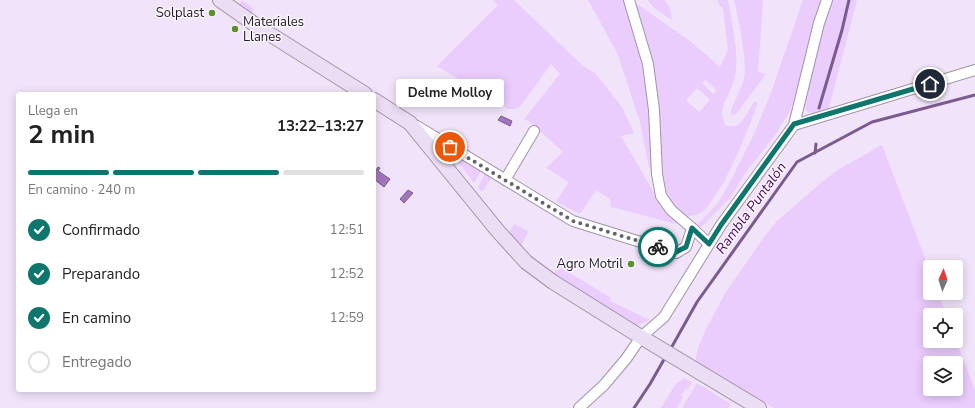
<!DOCTYPE html>
<html lang="es">
<meta charset="utf-8">
<style>
:root{--surface:#fff;--page:#f2f2f2;--text:#222;--muted:#767676;--line:#e0e0e0;--accent:#0f766e}
body{margin:0;font-family:"Nunito Sans",sans-serif;background:var(--page);color:var(--text);height:100vh;display:flex;flex-direction:column;font-size:15px;white-space:nowrap}
*{box-sizing:border-box;margin:0}
p{font-size:13px;color:var(--muted)}
.icon{flex:none;width:22px;height:22px;fill:none;stroke:currentColor;stroke-width:2;stroke-linecap:round;stroke-linejoin:round}
.map{position:relative;flex:1;overflow:hidden}
.panel{position:absolute;left:16px;top:92px;width:360px;height:300px;display:flex;flex-direction:column;background:var(--surface);border-radius:4px;box-shadow:0 2px 10px #0003}
.panel>*{flex:none}
.needle{width:26px;rotate:3deg}
.tools{position:absolute;left:923px;top:260px;display:grid;gap:8px}
.tools a{display:grid;place-items:center;width:40px;height:40px;border-radius:4px;background:var(--surface);box-shadow:0 2px 10px #0003;font-size:20px}
.pin{position:absolute;display:grid;place-items:center;width:34px;height:34px;color:#fff;margin:-17px;border:2px solid #fff;border-radius:50%;box-shadow:0 1px 4px #0007}
.courier{position:absolute;display:grid;place-items:center;width:40px;height:40px;margin:-20px;border:3px solid #0f766e;border-radius:50%;background:#fff;color:#222;box-shadow:0 1px 5px #0007}
.bubble{position:absolute;height:28px;border-radius:4px;background:var(--surface);box-shadow:0 2px 10px #0003;font-size:13px;font-weight:700;line-height:28px;text-align:center}
.headline em{font-style:normal;font-weight:700}
.headline div{display:flex;flex-direction:column-reverse}
.headline{display:flex;align-items:center;justify-content:space-between;height:68px;padding:0 12px}
h1{font-size:26px;font-weight:700;line-height:30px}
.bar{display:grid;grid-template-columns:repeat(4,1fr);gap:6px 4px;align-content:center;height:48px;padding:0 12px}
.bar i{height:5px;border-radius:3px;background:var(--line)}
.bar .on{background:var(--accent)}
.bar p{grid-column:span 4}
ol{padding:0 12px;list-style:none}
li{display:flex;align-items:center;gap:12px;height:44px}
li p{margin-inline-start:auto}
li .icon{padding:4px;border-radius:50%;background:var(--accent);color:#fff;stroke-width:4}
li:last-child{color:var(--muted)}
li i{width:22px;height:22px;border:2px solid var(--line);border-radius:50%}
.map>svg:first-child{display:block}
.green{fill:#eaccfd;fill-rule:evenodd}
.water{fill:#a275bd;stroke:#7b5a8f}
.lines{fill:none;stroke-linecap:round;stroke-linejoin:round}
.stream{stroke:#7b5a8f;stroke-width:3}
.street-casing{stroke:#9f93a7;stroke-width:12}
.secondary-casing{stroke:#9f93a7;stroke-width:16}
.street{stroke:#fff;stroke-width:10}
.secondary{stroke:#ebddf4;stroke-width:14}
.done{stroke:#69626e;stroke-width:4;stroke-dasharray:0 7.2}
.route{stroke:#0f766e;stroke-width:5}
.poi-dot{fill:#5d9028;stroke:#faf4fd;stroke-width:1.5}
.labels{text-anchor:middle;dominant-baseline:central;stroke-width:3;stroke-linejoin:round;paint-order:stroke}
.poi-label{font-size:13px;fill:#201c23;stroke:#faf4fd;text-anchor:end}
.water-label{font-size:14px;font-style:italic;fill:#4b0d67;stroke:#faf4fd}
</style>
<div class="map">
<svg width="975" height="408" viewBox="0 0 975 408">
<rect width="100%" height="100%" fill="#f1e4fa"/>
<path class="green" d="M 242,0 L 254,9 L 252,13 L 239,4 Z
M 492,0 L 514,0 L 583,66 L 595,73 L 622,107 L 634,133 L 621,136 L 660,203 L 678,221 L 677,224 L 611,207 L 610,199 L 596,190 L 580,214 L 556,202 L 569,182 L 546,168 L 563,152 L 530,122 L 524,119 L 560,74 L 551,64 L 520,107 L 515,109 L 508,109 L 437,66 L 498,5 Z
M 588,0 L 624,0 L 647,77 L 654,178 L 649,167 L 640,122 L 619,58 L 615,49 Z
M 648,0 L 665,0 L 670,9 L 672,20 C 664,15 653,9 648,0 Z
M 719,0 L 728,0 C 732,24 738,47 736,71 C 735,86 723,99 722,113 C 722,117 724,121 725,125 C 729,126 734,128 738,125 C 743,122 751,107 754,101 L 758,103 L 742,144 L 724,182 L 706,209 L 697,215 L 689,216 L 682,214 L 676,211 L 665,194 L 660,161 L 649,52 L 644,32 L 639,22 L 635,5 L 637,4 L 690,41 L 720,67 L 728,50 L 723,8 L 720,6 L 717,1 ZM 706,80 L 716,90 L 713,94 L 702,83 ZM 697,88 L 710,100 L 699,112 L 686,100 Z
M 734,0 L 763,0 L 758,72 L 766,74 L 736,114 L 732,115 L 730,113 L 744,80 L 745,71 L 744,54 L 740,28 Z
M 803,0 L 822,0 L 816,16 L 801,77 L 791,109 L 776,134 L 746,172 L 730,198 L 701,227 L 698,227 L 697,225 L 718,203 L 730,182 L 755,132 L 769,98 Z
M 832,0 L 857,0 L 829,108 L 815,113 L 810,113 L 805,109 L 806,94 L 824,24 Z
M 882,145 L 930,271 L 930,293 L 938,293 L 947,315 L 930,315 L 930,341 L 956,341 L 956,340 L 975,390 L 975,408 L 774,408 L 695,362 L 698,348 L 706,329 L 726,292 L 764,237 L 777,221 L 822,182 L 839,169 ZM 930,363 L 956,363 L 956,389 L 930,389 Z
M 453,155 L 481,171 L 474,183 Z
M 485,174 L 491,178 L 482,192 L 478,187 Z
M 514,224 L 528,231 L 525,239 L 521,245 L 509,233 Z
M 558,266 L 611,298 L 610,301 L 650,320 L 636,326 L 553,274 Z
M 684,378 L 692,382 L 688,389 L 686,388 L 681,396 L 683,397 L 677,408 L 661,408 L 675,385 Z
M 697,383 L 731,404 L 728,408 L 682,408 Z"/>
<path class="water" d="M 501,116 L 512,121 L 510,126 L 498,120 Z
M 378,167 L 380,168 L 378,171 L 390,179 L 384,187 L 374,179 L 374,173 Z
M 408,190 L 413,193 L 404,203 L 400,199 Z"/>
<g class="lines">
<path class="stream" d="M 819,108 L 842,30 L 849,0
M 815,153 L 816,144
M 670,350 L 697,302 L 797,162 L 872,122 L 975,95
M 634,408 L 650,384 L 666,356"/>
<defs>
<path id="street" d="M 629,0 L 648,64 L 654,110 L 657,174 L 661,196 L 671,210 L 692,228 L 709,244
M 794,125 L 975,70
M 417,126 L 573,221 L 676,253 L 686,247 L 692,228
M 505,180 L 534,131
M 579,408 L 604,385 L 626,359 L 641,337 L 664,317 L 721,225 L 794,125 L 819,23 L 827,0"/>
<path id="secondary" d="M 220,0 L 257,26 L 365,94
M 374,100 L 410,123 L 497,230 L 526,262 L 553,282 L 641,337 L 759,408"/>
</defs>
<use href="#street" class="street-casing"/>
<use href="#secondary" class="secondary-casing"/>
<use href="#street" class="street"/>
<use href="#secondary" class="secondary"/>
</g>
<g class="lines">
<path class="done" d="M 450,147 L 573,221 L 658,247"/>
<path class="route" d="M 658,247 L 676,252 L 686,247 L 692,228 L 709,244 L 721,225 L 794,124 L 930,84"/>
</g>
<g class="poi-dot">
<circle cx="212" cy="13" r="4"/>
<circle cx="235" cy="29" r="4"/>
<circle cx="631" cy="264" r="4"/>
</g>
<g class="labels">
<g class="poi-label">
<text x="204" y="13">Solplast</text>
<text x="243" y="22" text-anchor="start">Materiales<tspan x="243" dy="15">Llanes</tspan></text>
<text x="623" y="264">Agro Motril</text>
</g>
<g class="water-label">
<text transform="translate(751 208) rotate(-54)">Rambla Puntalón</text>
</g>
</g>
</svg>
<div class="tools">
<a><svg class="needle" viewBox="-14 -14 28 28"><path d="M0-13l5 13h-10z" fill="#e53935"/><path d="M0 13l5-13h-10z" fill="#767676"/></svg></a>
<a><svg class="icon" aria-label="locate" viewBox="0 0 24 24"><circle cx="12" cy="12" r="6"/><path d="M12 2v4M12 18v4M2 12h4M18 12h4"/></svg></a>
<a><svg class="icon" aria-label="layers" viewBox="0 0 24 24"><path d="M12 4l9 5-9 5-9-5zM3 14l9 5 9-5"/></svg></a>
</div>
<div class="pin" style="left:450px;top:147px;background:#ea580c"><svg class="icon" aria-label="bag" viewBox="0 0 24 24"><path d="M5 8h14l-1 12H6zM9 8a3 3 0 0 1 6 0"/></svg></div>
<div class="pin" style="left:930px;top:84px;background:#1f2937"><svg class="icon" aria-label="home" viewBox="0 0 24 24"><path d="M3 11l9-7 9 7M6 9v11h12V9"/></svg></div>
<div class="courier" style="left:658px;top:247px"><svg class="icon" aria-label="bike" viewBox="0 0 24 24"><circle cx="6" cy="16" r="4"/><circle cx="18" cy="16" r="4"/><path d="M6 16l4-8h5l3 8M10 8l3 8H6M13 5h3"/></svg></div>
<div class="bubble" style="left:396px;top:79px;width:108px">Delme Molloy</div>
<section class="panel">
<div class="headline"><div><h1>2 min</h1><p>Llega en</p></div><em>13:22–13:27</em></div>
<div class="bar"><i class="on"></i><i class="on"></i><i class="on"></i><i></i><p>En camino · 240 m</p></div>
<ol>
<li><svg class="icon" aria-label="check" viewBox="0 0 24 24"><path d="M5 12l5 5 9-10"/></svg>Confirmado<p>12:51</p></li>
<li><svg class="icon" aria-label="check" viewBox="0 0 24 24"><path d="M5 12l5 5 9-10"/></svg>Preparando<p>12:52</p></li>
<li><svg class="icon" aria-label="check" viewBox="0 0 24 24"><path d="M5 12l5 5 9-10"/></svg>En camino<p>12:59</p></li>
<li><i></i>Entregado</li>
</ol>
</section>
</div>
